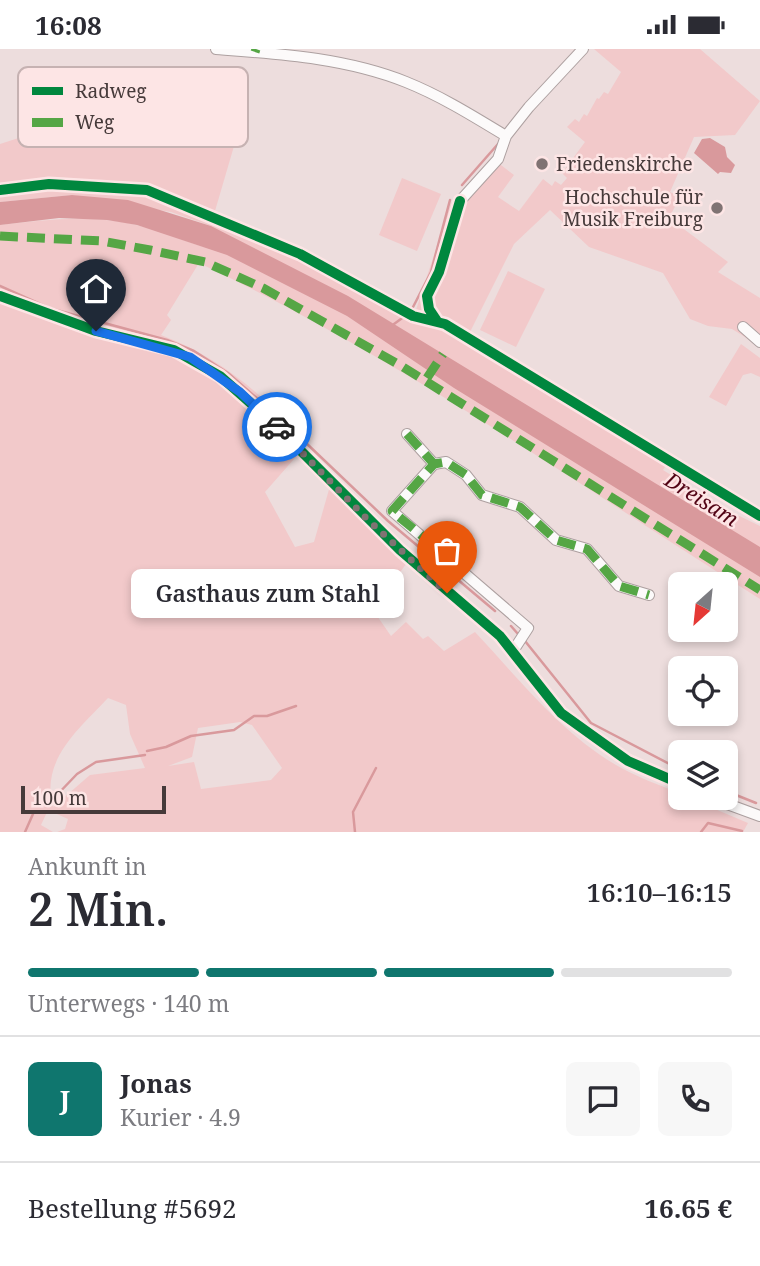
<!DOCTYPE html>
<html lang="de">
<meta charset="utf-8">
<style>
:root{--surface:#fff;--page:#f7f7f7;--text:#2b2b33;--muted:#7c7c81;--line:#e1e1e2;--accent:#0f766e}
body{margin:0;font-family:"Noto Serif",serif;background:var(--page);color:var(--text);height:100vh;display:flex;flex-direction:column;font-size:26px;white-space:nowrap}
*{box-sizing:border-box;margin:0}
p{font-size:23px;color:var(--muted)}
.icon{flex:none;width:38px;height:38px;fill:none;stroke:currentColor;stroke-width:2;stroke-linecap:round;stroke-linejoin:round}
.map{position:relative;height:783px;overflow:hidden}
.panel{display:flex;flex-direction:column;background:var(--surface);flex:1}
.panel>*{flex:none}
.needle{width:46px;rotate:207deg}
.controls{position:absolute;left:668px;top:523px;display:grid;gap:14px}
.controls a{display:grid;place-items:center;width:70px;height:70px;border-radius:10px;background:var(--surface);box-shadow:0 4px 10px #0003;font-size:35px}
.scale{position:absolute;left:21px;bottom:18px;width:145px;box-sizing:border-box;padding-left:7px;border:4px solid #463a3a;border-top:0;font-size:19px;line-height:24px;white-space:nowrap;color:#463a3a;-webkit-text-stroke:5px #fde5e5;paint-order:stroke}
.pin{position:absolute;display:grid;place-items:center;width:60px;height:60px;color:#fff;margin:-72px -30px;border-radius:50% 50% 50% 0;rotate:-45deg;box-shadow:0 0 7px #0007}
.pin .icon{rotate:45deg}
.courier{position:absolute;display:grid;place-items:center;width:70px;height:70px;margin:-35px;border:5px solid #1a73e8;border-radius:50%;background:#fff;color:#222;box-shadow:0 2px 9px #0007}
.bubble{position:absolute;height:49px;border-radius:10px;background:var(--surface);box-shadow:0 4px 10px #0003;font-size:23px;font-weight:600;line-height:49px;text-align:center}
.summary em{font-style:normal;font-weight:600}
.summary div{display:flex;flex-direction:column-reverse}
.summary{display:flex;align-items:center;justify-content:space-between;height:119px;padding:0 28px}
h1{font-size:46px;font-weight:600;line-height:52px}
.bar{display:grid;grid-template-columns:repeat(4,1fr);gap:10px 7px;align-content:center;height:84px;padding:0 28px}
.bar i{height:9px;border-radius:5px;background:var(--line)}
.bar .on{background:var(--accent)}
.bar p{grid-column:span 4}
.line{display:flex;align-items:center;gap:18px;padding:0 28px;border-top:2px solid var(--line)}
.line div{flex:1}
.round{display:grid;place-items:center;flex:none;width:74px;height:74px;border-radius:10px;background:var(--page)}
.status{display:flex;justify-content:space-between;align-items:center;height:49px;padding:0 35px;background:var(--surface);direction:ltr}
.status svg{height:19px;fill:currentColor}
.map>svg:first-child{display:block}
.green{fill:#f2c9ca;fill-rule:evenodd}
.water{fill:#d9999c}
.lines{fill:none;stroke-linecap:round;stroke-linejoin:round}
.stream{stroke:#d9999c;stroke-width:2.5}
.minor-casing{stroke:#ada0a0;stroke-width:12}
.minor{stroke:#fcfafa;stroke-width:10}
.quiet{stroke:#55a645;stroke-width:9;stroke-dasharray:18 9;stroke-linecap:butt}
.cycleway-casing{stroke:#fde5e5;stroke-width:15}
.cycleway{stroke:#00873e;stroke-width:10}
.done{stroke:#807373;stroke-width:7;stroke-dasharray:0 12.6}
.route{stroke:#1a73e8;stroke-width:9}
.poi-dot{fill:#807373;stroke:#fde5e5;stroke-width:2.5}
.labels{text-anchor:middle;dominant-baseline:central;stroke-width:5;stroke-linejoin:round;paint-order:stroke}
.poi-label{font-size:19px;fill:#463a3a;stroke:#fde5e5;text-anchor:start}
.water-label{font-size:21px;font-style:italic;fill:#520415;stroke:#fde5e5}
.key{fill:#fde5e5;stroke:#c6b2b2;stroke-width:2}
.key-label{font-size:19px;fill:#463a3a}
</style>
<div class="status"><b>16:08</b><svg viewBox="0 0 49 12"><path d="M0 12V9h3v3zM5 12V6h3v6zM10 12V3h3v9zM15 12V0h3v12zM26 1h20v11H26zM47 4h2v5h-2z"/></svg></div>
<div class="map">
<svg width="760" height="783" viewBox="0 0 760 783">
<rect width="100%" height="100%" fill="#eddddd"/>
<path class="green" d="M 594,0 L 700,0 L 760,52 L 735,86 L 694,88 L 670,143 L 680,148 L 669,169 L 728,213 L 718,223 L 760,249 L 760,286 L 753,293 L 732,280 L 708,277 L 690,270 L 663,224 L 589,198 L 550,161 L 514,195 L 469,285 L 670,410 L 663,421 L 727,461 L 760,477 L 760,550 C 576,434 396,307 199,214 L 167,266 L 171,271 L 161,286 C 224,310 262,347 309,393 L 265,443 L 295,498 L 314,493 L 330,437 L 406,515 L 373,561 L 391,587 L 406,573 L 423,590 L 428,587 L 444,602 L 475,583 C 519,630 560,683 616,716 C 636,728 660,736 681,745 L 681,749 L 689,749 L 748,774 L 743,783 L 57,783 L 65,780 L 68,770 L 48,761 L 41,776 L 53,783 L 0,783 L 0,176 C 45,171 91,165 136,176 C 159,181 181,191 204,198 L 211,177 L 171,163 L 72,146 L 0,153 L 0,95 L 37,83 L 51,36 L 239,80 L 215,162 L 415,264 L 451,154 L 462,142 L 469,145 L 497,113 L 514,126 L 498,148 L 519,162 L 543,130 L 552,137 L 555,132 L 561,136 L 567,129 L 562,124 L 585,93 L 567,78 L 575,70 L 579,73 L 584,65 L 587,67 L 597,49 L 599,50 L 604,43 L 608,45 L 621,23 ZM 108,649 L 126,656 L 130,685 L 145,719 L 90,726 L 53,758 C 40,711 79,680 108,649 ZM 240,673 L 252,676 L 282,719 L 271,731 L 201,740 L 194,713 L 168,717 L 192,708 L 198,679 Z
M 402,129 L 441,145 L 417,202 L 379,186 Z
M 508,222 L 545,240 L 516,298 L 480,281 Z
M 741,295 L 760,309 L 760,328 L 751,324 L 743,326 L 726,357 L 709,348 Z"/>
<path class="water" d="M 710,89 L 725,98 L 727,108 L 735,116 L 731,124 L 720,123 L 718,125 L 694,104 L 702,90 Z
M 72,146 L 128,151 L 211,177 L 348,247 L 760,498 L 760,528 L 454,339 L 347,267 L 227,206 L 137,176 L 107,171 L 59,169 L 0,176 L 0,153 Z"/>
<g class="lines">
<path class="stream" d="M 462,136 L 498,95
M 0,237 L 49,259 L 167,291 L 194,302 L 228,324 L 284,373 L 388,472 L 495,562
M 412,260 L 431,223 L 450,151
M 394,275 L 405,267
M 511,577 L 518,585
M 525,592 L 591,674 L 681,721
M 147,702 L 166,698 L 191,687 L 234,681 L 254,667 L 267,667 L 296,657
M 726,742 L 756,754
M 55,748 L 77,725 L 96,713 L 145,706
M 25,783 L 33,765
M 355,783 L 353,763 L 376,719
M 701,783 L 708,774 L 742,782"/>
<defs>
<path id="minor" d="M 216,0 C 281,5 346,9 406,33 C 441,47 473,67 506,87
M 460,152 L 498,110 L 506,87 L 529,58 L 583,0
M 0,247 L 96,282 L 174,301 L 220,327 L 271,372 L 400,501 L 500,587 L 561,664 L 628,712 L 681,735
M 743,278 L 760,293
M 407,385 L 434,415
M 513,602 L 528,579 L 392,462 L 434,415 L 446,413 L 466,426 L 482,446 L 520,458 L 556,491 L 587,500 L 619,537 L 649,546
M 711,749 L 760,767"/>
</defs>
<use href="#minor" class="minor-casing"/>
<use href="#minor" class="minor"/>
<path class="quiet" d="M 255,3 L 256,0
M 0,187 L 102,192 L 150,201 L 205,213 L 263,239 L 403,318 L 760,541
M 427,329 L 443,305
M 407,385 L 434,415
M 455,514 L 392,462 L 434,415 L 446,413 L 466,426 L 482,446 L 520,458 L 556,491 L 587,500 L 619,537 L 649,546"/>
<defs>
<path id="cycleway" d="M 0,141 L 49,135 L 147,141 L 300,205 L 413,267 L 445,275 L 760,467
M 0,247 L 96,282 L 174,301 L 220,327 L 271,372 L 400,501 L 500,587 L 561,664 L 628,712 L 681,735
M 437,272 L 429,260 L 427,247 L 439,223 L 460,152"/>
</defs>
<use href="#cycleway" class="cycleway-casing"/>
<use href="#cycleway" class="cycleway"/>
</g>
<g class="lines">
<path class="done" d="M 277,378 L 365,468 L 447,544"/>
<path class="route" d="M 96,282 L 190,308 L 240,343 L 277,378"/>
</g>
<g class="poi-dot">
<circle cx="542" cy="115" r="7"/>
<circle cx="717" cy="159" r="7"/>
</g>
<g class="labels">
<g class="poi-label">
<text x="556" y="115">Friedenskirche</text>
<text x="703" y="148" text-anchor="end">Hochschule für<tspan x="703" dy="22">Musik Freiburg</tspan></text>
</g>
<g class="water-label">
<text transform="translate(702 450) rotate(32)">Dreisam</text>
</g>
</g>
<rect x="18" y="18" width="230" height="80" rx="10" class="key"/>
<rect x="32" y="38" width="31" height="8" fill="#00873e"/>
<rect x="32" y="69" width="31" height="9" fill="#55a645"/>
<g class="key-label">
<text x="75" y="49">Radweg</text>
<text x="75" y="80">Weg</text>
</g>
</svg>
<div class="controls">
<a><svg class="needle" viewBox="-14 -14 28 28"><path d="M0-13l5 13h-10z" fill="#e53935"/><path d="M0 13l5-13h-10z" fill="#7c7c81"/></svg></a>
<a><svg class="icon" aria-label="locate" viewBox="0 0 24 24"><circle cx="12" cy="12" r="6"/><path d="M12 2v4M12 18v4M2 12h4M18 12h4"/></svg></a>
<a><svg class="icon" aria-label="layers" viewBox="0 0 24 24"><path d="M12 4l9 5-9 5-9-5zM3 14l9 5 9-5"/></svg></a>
</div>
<div class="scale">100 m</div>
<div class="pin" style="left:447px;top:544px;background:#ea580c"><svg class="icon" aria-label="bag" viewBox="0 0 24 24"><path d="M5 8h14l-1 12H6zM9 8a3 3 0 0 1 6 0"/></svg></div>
<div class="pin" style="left:96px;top:282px;background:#1f2937"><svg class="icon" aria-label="home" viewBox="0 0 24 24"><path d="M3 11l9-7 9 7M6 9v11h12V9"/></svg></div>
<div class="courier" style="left:277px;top:378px"><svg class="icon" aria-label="car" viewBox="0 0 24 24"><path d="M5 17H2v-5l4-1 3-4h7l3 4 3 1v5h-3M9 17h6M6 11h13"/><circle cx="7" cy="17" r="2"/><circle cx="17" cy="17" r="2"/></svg></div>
<div class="bubble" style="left:131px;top:520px;width:273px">Gasthaus zum Stahl</div>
</div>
<section class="panel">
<div class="summary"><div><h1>2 Min.</h1><p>Ankunft in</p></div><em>16:10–16:15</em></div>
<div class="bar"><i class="on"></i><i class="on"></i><i class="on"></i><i></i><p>Unterwegs · 140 m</p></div>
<div class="line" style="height:126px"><b class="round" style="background:var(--accent);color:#fff">J</b><div><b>Jonas</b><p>Kurier · 4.9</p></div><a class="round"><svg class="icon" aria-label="chat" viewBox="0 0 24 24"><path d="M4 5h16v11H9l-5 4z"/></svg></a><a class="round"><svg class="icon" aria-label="phone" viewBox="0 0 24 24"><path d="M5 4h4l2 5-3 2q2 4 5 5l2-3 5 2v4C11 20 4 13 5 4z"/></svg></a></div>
<div class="line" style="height:91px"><div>Bestellung #5692</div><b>16.65 €</b></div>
</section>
